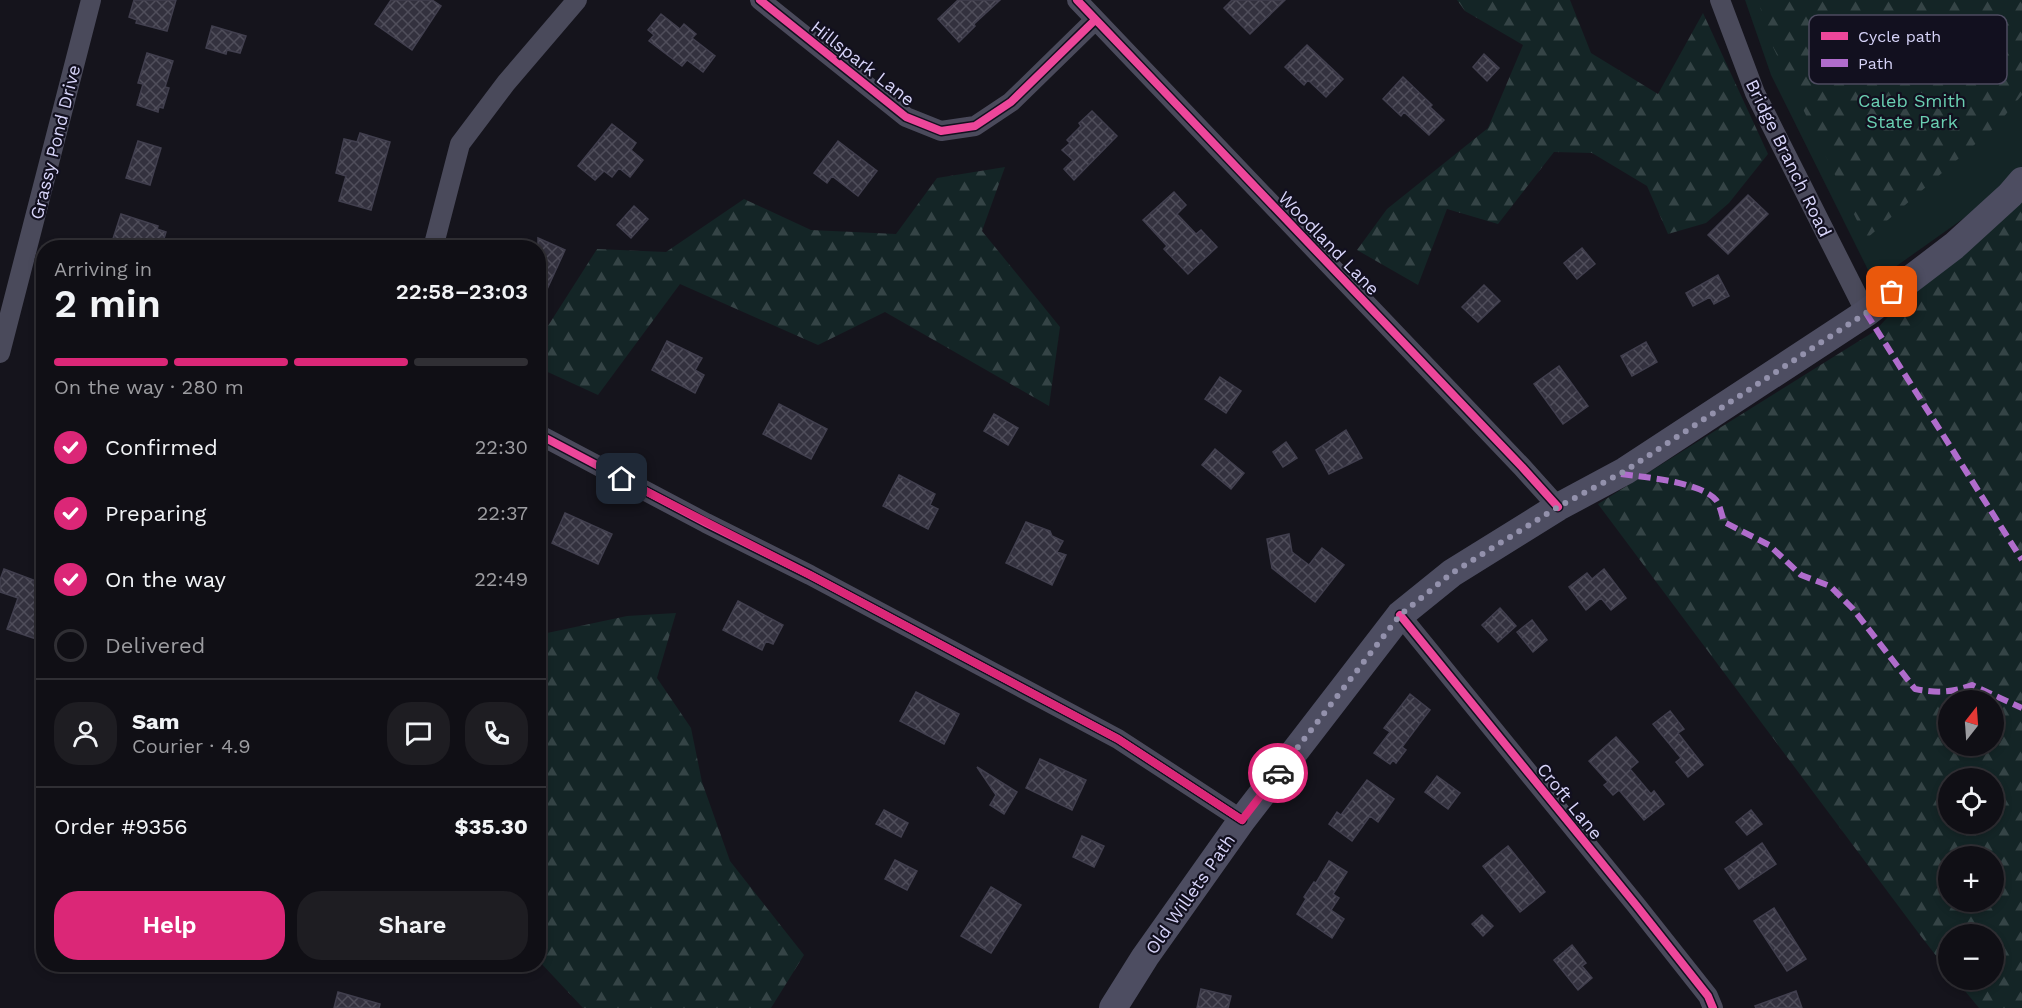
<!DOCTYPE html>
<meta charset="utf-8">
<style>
:root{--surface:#100f15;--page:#1e1d22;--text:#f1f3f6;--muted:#9c9ca0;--line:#302f34;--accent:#db2777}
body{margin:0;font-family:"Work Sans",sans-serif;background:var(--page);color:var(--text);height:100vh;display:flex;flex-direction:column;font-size:22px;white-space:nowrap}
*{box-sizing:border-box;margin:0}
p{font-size:20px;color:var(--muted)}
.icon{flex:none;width:33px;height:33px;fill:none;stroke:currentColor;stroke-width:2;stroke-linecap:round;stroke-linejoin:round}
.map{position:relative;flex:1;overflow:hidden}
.drawer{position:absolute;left:36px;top:240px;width:510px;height:732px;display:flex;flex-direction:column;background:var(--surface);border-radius:24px;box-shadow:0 3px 9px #0003,0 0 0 2px var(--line)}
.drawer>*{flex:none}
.needle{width:39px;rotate:17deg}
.tools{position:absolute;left:1938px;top:690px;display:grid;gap:12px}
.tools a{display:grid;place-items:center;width:66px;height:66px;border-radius:50%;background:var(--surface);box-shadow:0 3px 9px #0003,0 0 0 2px var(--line);font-size:30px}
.pin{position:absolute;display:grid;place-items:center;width:51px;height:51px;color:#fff;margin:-26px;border-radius:12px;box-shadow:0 3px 9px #0006}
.courier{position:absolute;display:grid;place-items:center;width:60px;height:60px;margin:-30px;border:4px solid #db2777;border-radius:50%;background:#fff;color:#222;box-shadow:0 2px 8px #0007}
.overview em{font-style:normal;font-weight:600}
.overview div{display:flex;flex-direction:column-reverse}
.overview{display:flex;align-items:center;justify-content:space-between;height:102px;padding:0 18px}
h1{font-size:39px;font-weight:600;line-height:45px}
.bar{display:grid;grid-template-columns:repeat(4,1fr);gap:9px 6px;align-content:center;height:72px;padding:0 18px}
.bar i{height:8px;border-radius:4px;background:var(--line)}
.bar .current{background:var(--accent)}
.bar p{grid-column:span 4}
.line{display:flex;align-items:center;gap:15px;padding:0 18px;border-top:2px solid var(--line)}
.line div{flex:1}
.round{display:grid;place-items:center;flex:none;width:63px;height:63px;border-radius:24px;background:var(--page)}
ol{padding:0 18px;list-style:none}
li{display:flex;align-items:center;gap:18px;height:66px}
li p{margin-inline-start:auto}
li .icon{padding:6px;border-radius:50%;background:var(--accent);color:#fff;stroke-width:4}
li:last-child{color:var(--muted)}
li i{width:33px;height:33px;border:3px solid var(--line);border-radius:50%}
.button{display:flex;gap:12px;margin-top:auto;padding:12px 18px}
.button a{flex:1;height:69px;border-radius:24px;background:var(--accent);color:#fff;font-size:24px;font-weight:600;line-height:69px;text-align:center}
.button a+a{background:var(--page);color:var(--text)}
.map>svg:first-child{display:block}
.green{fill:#142526}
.forest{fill:url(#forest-firs);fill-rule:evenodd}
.building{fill:url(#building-cross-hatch);stroke:#413f4e;stroke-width:1.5}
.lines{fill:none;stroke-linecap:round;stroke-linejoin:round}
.street{stroke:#4a4a5b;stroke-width:20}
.secondary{stroke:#4d4d61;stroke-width:28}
.quiet{stroke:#b06ccc;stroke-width:6;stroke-dasharray:12 6;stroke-linecap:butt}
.cycleway-casing{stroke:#12101f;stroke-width:11}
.cycleway{stroke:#ed469a;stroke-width:8}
.done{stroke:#9391ac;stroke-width:6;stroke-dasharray:0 10.8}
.route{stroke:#db2777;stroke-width:8}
.labels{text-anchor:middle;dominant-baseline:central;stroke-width:4.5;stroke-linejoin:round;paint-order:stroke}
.street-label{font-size:18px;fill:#d7d4f9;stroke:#12101f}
.park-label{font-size:18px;fill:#6acfb2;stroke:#12101f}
.key{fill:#12101f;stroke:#4d4b60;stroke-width:1.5}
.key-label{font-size:16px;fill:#d7d4f9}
</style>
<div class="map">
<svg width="2022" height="1008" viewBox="0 0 2022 1008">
<defs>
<pattern id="forest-firs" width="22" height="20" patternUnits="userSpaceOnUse" patternTransform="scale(1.5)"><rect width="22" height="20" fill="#142526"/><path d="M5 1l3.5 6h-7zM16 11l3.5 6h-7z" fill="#354446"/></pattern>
<pattern id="building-cross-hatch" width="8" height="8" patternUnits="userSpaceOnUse" patternTransform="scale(1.5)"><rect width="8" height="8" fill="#33313e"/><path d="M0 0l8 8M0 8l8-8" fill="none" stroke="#504e5b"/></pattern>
</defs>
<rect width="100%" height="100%" fill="#15141c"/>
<path class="green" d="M 1745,0 L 2022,0 L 2022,177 L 1874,282 L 1771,75 Z"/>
<path class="forest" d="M 1457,0 L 1570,0 L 1591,53 L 1658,94 L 1703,13 L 1768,154 L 1729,203 L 1706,223 L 1668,234 L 1647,186 L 1592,153 L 1554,152 L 1498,224 L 1447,209 L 1418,285 L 1357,250 L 1387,209 L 1488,128 L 1523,45 L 1465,11 Z
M 1758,0 L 2022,0 L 2022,95 L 1996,126 L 1866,239 L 1771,43 Z
M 1005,167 L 982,231 L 1060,327 L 1049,406 L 885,312 L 818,345 L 680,284 L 598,395 L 539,368 L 539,340 L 597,249 L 666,252 L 744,199 L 811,230 L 896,234 L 937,178 Z
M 2022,197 L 2022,1008 L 1979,1008 L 1956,980 L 1994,980 L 1994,934 L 1948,934 L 1948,971 L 1920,935 L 1598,504 L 1875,331 L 1898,306 ZM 1948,700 L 1994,700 L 1994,746 L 1948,746 ZM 1948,778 L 1994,778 L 1994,824 L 1948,824 ZM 1948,856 L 1994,856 L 1994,902 L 1948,902 Z
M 676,613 L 657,678 L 691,728 L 702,782 L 730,861 L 804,955 L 771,1008 L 583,1008 L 539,961 L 539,628 L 547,633 L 627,616 Z"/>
<path class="building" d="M 134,0 L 176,0 L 167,31 L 136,23 L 137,20 L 129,17 Z
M 391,0 L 432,0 L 441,6 L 412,50 L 375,24 Z
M 958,0 L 1000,0 L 974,24 L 975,26 L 959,42 L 938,19 Z
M 1232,0 L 1285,0 L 1250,34 L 1224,8 Z
M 661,14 L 680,29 L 684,24 L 696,34 L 692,38 L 715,56 L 703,72 L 687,60 L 682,66 L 649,41 L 654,35 L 648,30 Z
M 212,26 L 246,36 L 240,53 L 227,50 L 226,54 L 206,48 Z
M 1307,45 L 1343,79 L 1326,97 L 1308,80 L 1304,85 L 1285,67 Z
M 147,53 L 173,61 L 165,87 L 169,88 L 163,108 L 159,107 L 158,112 L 137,105 L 143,84 L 138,83 Z
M 1484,54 L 1499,68 L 1487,81 L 1473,67 Z
M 1403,77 L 1432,105 L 1430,107 L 1444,120 L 1429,135 L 1404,112 L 1401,116 L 1383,99 Z
M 1092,111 L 1117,136 L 1074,180 L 1064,169 L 1073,160 L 1062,150 L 1070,143 L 1067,140 L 1081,126 L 1079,123 Z
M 612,124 L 636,143 L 631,150 L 643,160 L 630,177 L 619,168 L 612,177 L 604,171 L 595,180 L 578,166 Z
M 360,133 L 390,142 L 371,210 L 339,201 L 346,176 L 336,173 L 344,139 L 357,142 Z
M 138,141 L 161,148 L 150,185 L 126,178 Z
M 838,141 L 877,171 L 858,196 L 832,176 L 827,183 L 814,173 Z
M 1174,192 L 1186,205 L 1177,214 L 1196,234 L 1201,230 L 1217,247 L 1188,274 L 1164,249 L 1167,246 L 1143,220 Z
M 1748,195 L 1768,214 L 1728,254 L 1708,235 Z
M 634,206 L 648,219 L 631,238 L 617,225 Z
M 121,214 L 158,226 L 157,229 L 166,232 L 162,245 L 154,242 L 152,248 L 110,248 Z
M 538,238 L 565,250 L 538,309 Z
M 1582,248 L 1595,264 L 1577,279 L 1564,263 Z
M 1718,275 L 1729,296 L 1714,304 L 1710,297 L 1693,306 L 1686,293 Z
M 1484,285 L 1500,301 L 1478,322 L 1462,307 Z
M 667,341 L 702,358 L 695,370 L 704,375 L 695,393 L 652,370 Z
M 1646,342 L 1657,362 L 1632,376 L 1621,356 Z
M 1559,366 L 1588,406 L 1563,424 L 1534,384 Z
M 1220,377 L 1241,391 L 1226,413 L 1205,399 Z
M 779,404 L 827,429 L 811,459 L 763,434 Z
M 994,414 L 1018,428 L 1008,445 L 984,431 Z
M 1346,430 L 1362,458 L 1329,474 L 1316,450 Z
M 1286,442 L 1297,458 L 1283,467 L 1273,452 Z
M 1215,449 L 1244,473 L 1231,489 L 1202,465 Z
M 899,475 L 935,494 L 930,505 L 938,509 L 928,529 L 883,506 Z
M 565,513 L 612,534 L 598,564 L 552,543 Z
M 1026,522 L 1050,531 L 1052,536 L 1063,541 L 1057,552 L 1066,555 L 1052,585 L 1006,563 Z
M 1289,534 L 1292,552 L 1309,565 L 1322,548 L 1344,565 L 1315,602 L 1272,568 L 1267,539 Z
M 4,569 L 44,584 L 44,626 L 39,640 L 7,629 L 18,598 L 0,592 L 0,580 Z
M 1604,569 L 1626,598 L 1611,610 L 1601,598 L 1586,610 L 1569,587 L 1587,573 L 1592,579 Z
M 738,601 L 783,625 L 773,644 L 766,641 L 762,650 L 723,630 Z
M 1500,608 L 1516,626 L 1498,642 L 1482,625 Z
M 1532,620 L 1547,640 L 1533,652 L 1517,632 Z
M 916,692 L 959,714 L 944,744 L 900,721 Z
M 1410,694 L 1430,710 L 1402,747 L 1406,750 L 1396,763 L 1393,760 L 1390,764 L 1374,753 L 1390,732 L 1384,728 Z
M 1670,711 L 1684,729 L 1678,733 L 1703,765 L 1688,777 L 1676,762 L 1681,758 L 1653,724 Z
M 1616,737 L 1638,762 L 1630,769 L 1651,794 L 1654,791 L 1664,804 L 1644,820 L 1619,790 L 1613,795 L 1604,785 L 1608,782 L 1589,761 Z
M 1040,759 L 1086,780 L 1072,810 L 1026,788 Z
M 977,767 L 1017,792 L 1004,814 L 990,805 L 996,795 Z
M 1437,776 L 1460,793 L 1448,809 L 1425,792 Z
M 1367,780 L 1394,799 L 1378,822 L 1370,816 L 1352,841 L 1329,824 L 1337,812 L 1341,815 Z
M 884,810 L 908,823 L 901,837 L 876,824 Z
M 1751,810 L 1762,824 L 1747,835 L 1736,822 Z
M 1082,836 L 1104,846 L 1094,867 L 1073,857 Z
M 1762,843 L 1776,864 L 1739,889 L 1725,869 Z
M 1508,846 L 1545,892 L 1520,912 L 1483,866 Z
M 895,860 L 917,871 L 907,890 L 885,879 Z
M 1329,861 L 1347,872 L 1333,894 L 1339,898 L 1331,910 L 1344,919 L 1332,938 L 1297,914 L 1306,899 L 1304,897 L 1314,882 L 1316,883 Z
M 991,887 L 1021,905 L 991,953 L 961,936 Z
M 1774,908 L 1806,959 L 1787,971 L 1754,921 Z
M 1482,915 L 1493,926 L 1483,936 L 1472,924 Z
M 1572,945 L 1586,963 L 1582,966 L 1592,978 L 1578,990 L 1554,960 Z
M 1201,989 L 1231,996 L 1228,1008 L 1197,1008 Z
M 1796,991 L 1802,1008 L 1756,1008 L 1755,1006 Z
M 338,992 L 380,1004 L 379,1008 L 334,1008 Z"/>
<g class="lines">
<path class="street" d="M 760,0 L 906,117 L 941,131 L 975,126 L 1011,102 L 1095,20
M 1077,0 L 1522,467 L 1558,507
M 1720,0 L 1755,93 L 1866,313
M 433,248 L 460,144 L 506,83 L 577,0
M 0,353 L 91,0
M 538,434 L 706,523 L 810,575 L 1118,739 L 1242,820
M 1400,615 L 1636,905 L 1708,996 L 1713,1008"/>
<path class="secondary" d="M 1113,1008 L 1145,957 L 1242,820 L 1400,615 L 1452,573 L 1558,507 L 1625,471 L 1866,313 L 1954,246 L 2010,195 L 2022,181"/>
<path class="quiet" d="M 1866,313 L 2022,560
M 1621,474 C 1644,477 1701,482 1716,500 C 1720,505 1722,516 1724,522 L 1769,545 L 1801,575 L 1830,586 L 1853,609 L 1915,689 C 1936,693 1952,693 1972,685 L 2022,708"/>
<defs>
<path id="cycleway" d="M 760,0 L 906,117 L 941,131 L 975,126 L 1011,102 L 1095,20
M 1077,0 L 1522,467 L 1558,507
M 538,434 L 706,523 L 810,575 L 1118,739 L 1242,820
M 1400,615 L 1636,905 L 1708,996 L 1713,1008"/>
</defs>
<use href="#cycleway" class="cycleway-casing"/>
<use href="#cycleway" class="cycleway"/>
</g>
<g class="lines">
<path class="done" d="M 1278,773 L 1400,615 L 1452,573 L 1558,507 L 1625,471 L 1866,313 L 1892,292"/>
<path class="route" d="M 622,479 L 810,575 L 1118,739 L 1242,820 L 1278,773"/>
</g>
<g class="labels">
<g class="street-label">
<text transform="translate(863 63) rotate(38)">Hillspark Lane</text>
<text transform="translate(55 142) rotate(-76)">Grassy Pond Drive</text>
<text transform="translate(1789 158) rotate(64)">Bridge Branch Road</text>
<text transform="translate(1329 243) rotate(46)">Woodland Lane</text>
<text transform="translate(1570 801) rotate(51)">Croft Lane</text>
<text transform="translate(1190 894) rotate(-55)">Old Willets Path</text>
</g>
<g class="park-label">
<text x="1912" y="100">Caleb Smith<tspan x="1912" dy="21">State Park</tspan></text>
</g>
</g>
<rect x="1809" y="15" width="198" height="69" rx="9" class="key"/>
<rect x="1821" y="32" width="27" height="8" fill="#ed469a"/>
<rect x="1821" y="59" width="27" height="8" fill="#b06ccc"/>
<g class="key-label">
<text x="1858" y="42">Cycle path</text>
<text x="1858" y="69">Path</text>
</g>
</svg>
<div class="tools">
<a><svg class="needle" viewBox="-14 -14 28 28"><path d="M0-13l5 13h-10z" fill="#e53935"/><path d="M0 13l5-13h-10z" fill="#9c9ca0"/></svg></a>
<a><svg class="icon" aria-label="locate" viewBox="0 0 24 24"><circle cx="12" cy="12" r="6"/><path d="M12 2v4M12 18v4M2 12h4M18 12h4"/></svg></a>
<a>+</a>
<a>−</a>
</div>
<div class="pin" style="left:1892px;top:292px;background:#ea580c"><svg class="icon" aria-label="bag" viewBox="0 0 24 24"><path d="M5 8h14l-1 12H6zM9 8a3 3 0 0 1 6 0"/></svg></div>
<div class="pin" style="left:622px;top:479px;background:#1f2937"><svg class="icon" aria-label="home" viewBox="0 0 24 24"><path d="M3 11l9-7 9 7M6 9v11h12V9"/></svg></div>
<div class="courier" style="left:1278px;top:773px"><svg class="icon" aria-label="car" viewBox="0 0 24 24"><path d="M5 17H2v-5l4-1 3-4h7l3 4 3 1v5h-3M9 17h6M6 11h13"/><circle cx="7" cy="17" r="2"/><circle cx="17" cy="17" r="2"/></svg></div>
<section class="drawer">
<div class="overview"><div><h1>2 min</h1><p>Arriving in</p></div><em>22:58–23:03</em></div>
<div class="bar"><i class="current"></i><i class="current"></i><i class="current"></i><i></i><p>On the way · 280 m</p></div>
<ol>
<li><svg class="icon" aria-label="check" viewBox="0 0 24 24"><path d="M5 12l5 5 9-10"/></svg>Confirmed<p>22:30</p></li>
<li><svg class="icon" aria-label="check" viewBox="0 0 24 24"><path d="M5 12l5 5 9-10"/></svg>Preparing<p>22:37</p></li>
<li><svg class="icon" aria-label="check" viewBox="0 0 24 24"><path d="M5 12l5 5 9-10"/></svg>On the way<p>22:49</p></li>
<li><i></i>Delivered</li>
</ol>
<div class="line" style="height:108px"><a class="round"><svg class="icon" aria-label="person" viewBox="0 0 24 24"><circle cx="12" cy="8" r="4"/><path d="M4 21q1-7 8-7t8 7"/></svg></a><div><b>Sam</b><p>Courier · 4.9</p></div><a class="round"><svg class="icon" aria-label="chat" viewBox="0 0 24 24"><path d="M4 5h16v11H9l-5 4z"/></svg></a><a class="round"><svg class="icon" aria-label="phone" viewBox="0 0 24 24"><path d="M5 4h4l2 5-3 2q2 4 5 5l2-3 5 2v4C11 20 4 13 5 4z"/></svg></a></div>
<div class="line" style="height:78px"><div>Order #9356</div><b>$35.30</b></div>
<div class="button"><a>Help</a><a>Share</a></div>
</section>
</div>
